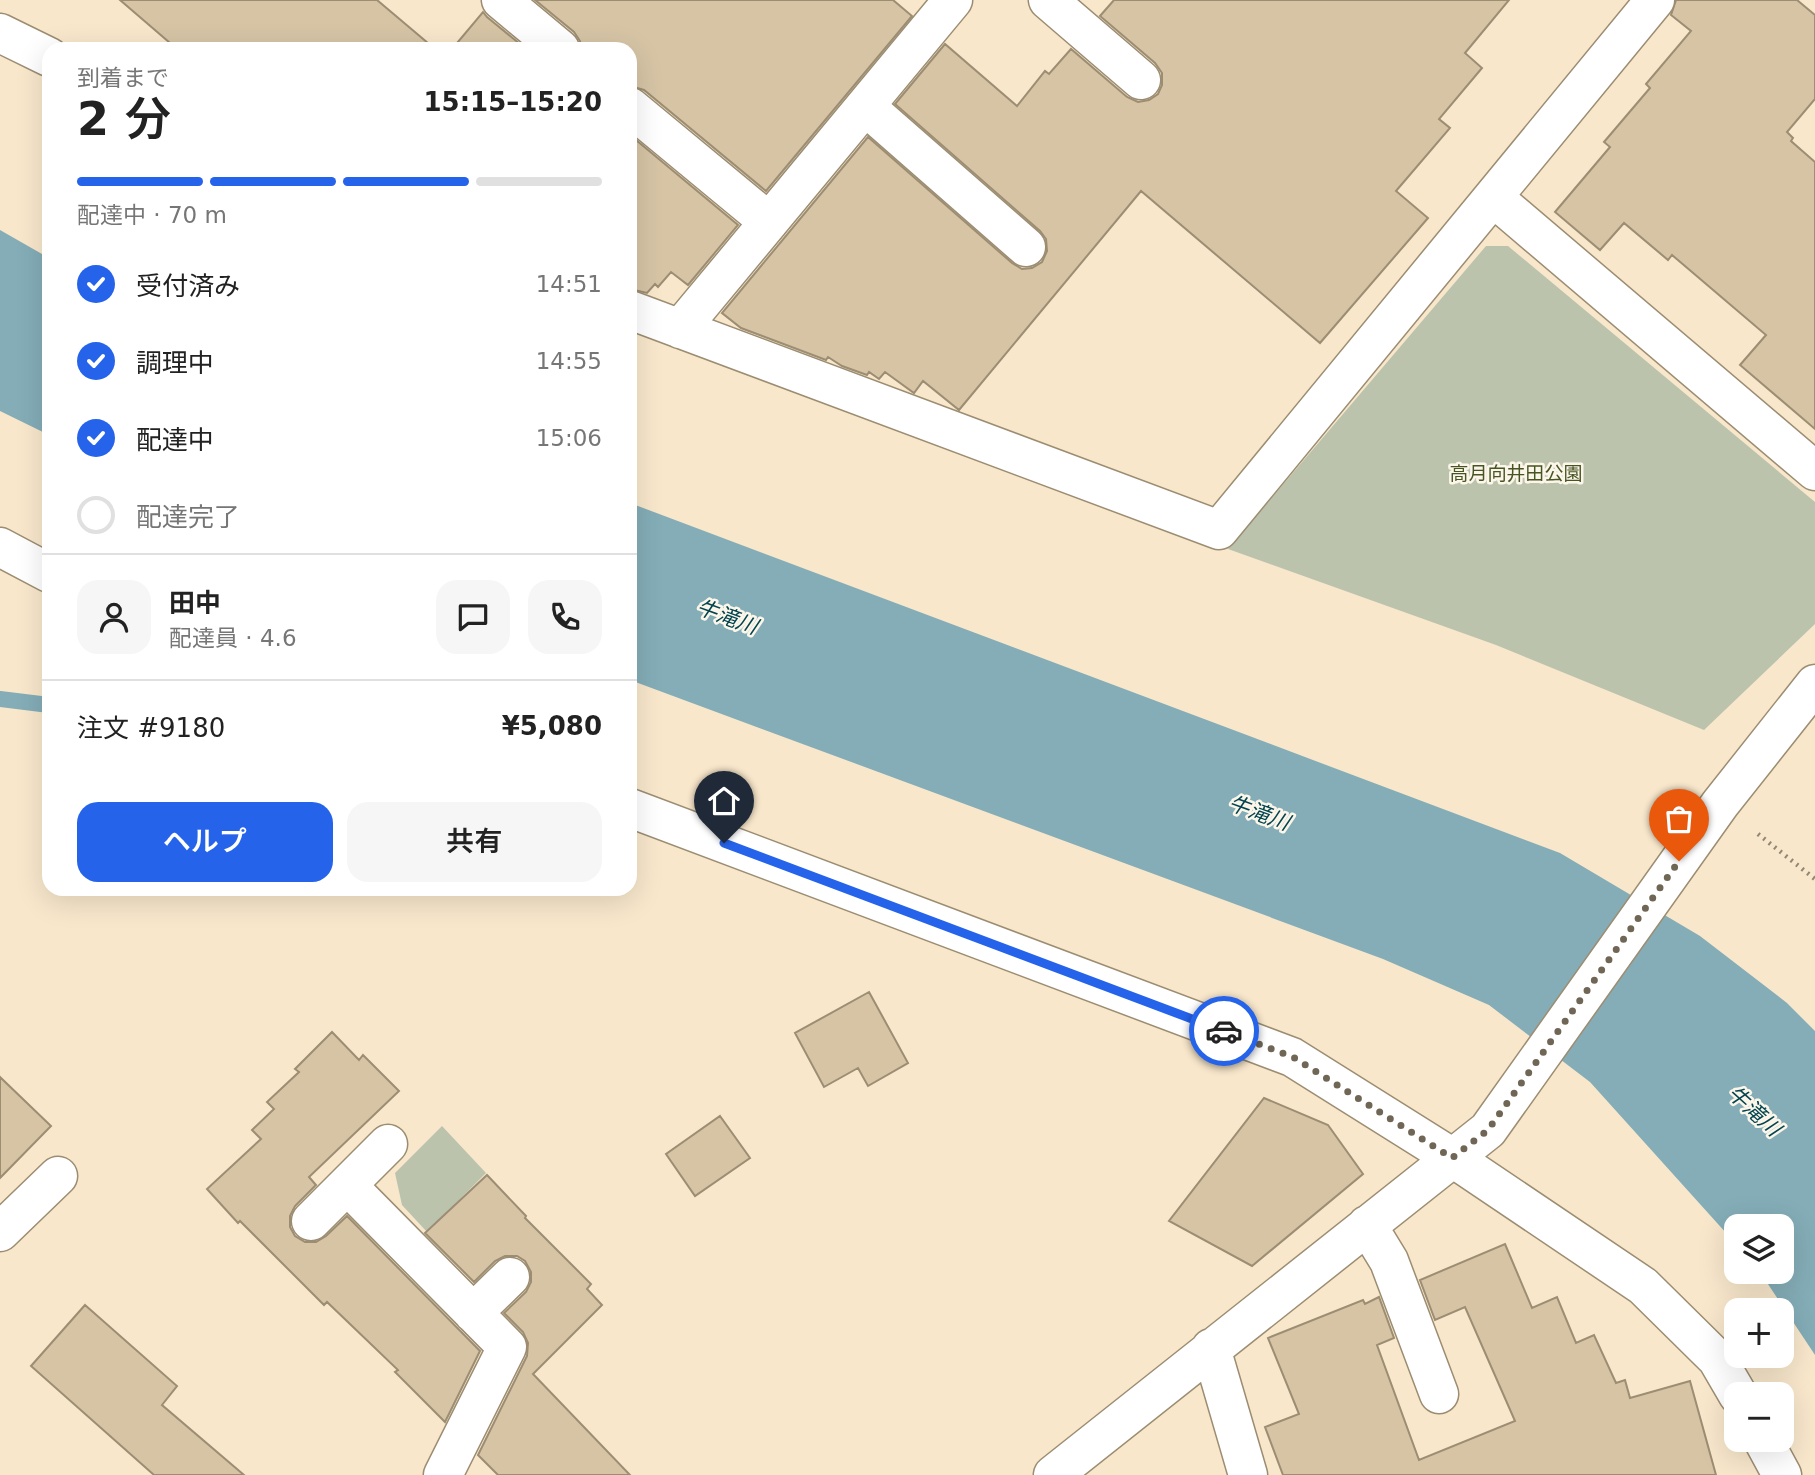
<!DOCTYPE html>
<html lang="ja">
<meta charset="utf-8">
<style>
:root{--surface:#fff;--page:#f6f6f6;--text:#222;--muted:#767676;--line:#e0e0e0;--accent:#2563eb}
body{margin:0;font-family:"DejaVu Sans","Noto Sans JP",sans-serif;background:var(--page);color:var(--text);height:100vh;display:flex;flex-direction:column;font-size:26px;white-space:nowrap}
*{box-sizing:border-box;margin:0}
p{font-size:23px;color:var(--muted)}
.icon{flex:none;width:38px;height:38px;fill:none;stroke:currentColor;stroke-width:2;stroke-linecap:round;stroke-linejoin:round}
.map{position:relative;flex:1;overflow:hidden}
.sheet{position:absolute;left:42px;top:42px;width:595px;height:854px;display:flex;flex-direction:column;background:var(--surface);border-radius:21px;box-shadow:0 7px 28px #0002}
.sheet>*{flex:none}
.buttons{position:absolute;left:1724px;top:1214px;display:grid;gap:14px}
.buttons a{display:grid;place-items:center;width:70px;height:70px;border-radius:14px;background:var(--surface);box-shadow:0 7px 28px #0002;font-size:35px}
.pin{position:absolute;display:grid;place-items:center;width:60px;height:60px;color:#fff;margin:-72px -30px;border-radius:50% 50% 50% 0;rotate:-45deg;box-shadow:0 0 7px #0007}
.pin .icon{rotate:45deg}
.courier{position:absolute;display:grid;place-items:center;width:70px;height:70px;margin:-35px;border:5px solid #2563eb;border-radius:50%;background:#fff;color:#222;box-shadow:0 2px 9px #0007}
.head em{font-style:normal;font-weight:600}
.head div{display:flex;flex-direction:column-reverse}
.head{display:flex;align-items:center;justify-content:space-between;height:119px;padding:0 35px}
h1{font-size:46px;font-weight:600;line-height:52px}
.bar{display:grid;grid-template-columns:repeat(4,1fr);gap:10px 7px;align-content:center;height:84px;padding:0 35px}
.bar i{height:9px;border-radius:5px;background:var(--line)}
.bar .active{background:var(--accent)}
.bar p{grid-column:span 4}
.line{display:flex;align-items:center;gap:18px;padding:0 35px;border-top:2px solid var(--line)}
.line div{flex:1}
.round{display:grid;place-items:center;flex:none;width:74px;height:74px;border-radius:21px;background:var(--page)}
ol{padding:0 35px;list-style:none}
li{display:flex;align-items:center;gap:21px;height:77px}
li p{margin-inline-start:auto}
li .icon{padding:7px;border-radius:50%;background:var(--accent);color:#fff;stroke-width:4}
li:last-child{color:var(--muted)}
li i{width:38px;height:38px;border:4px solid var(--line);border-radius:50%}
.action{display:flex;gap:14px;margin-top:auto;padding:14px 35px}
.action a{flex:1;height:80px;border-radius:21px;background:var(--accent);color:#fff;font-size:28px;font-weight:600;line-height:80px;text-align:center}
.action a+a{background:var(--page);color:var(--text)}
.map>svg:first-child{display:block}
.green{fill:#bbc3ad}
.water{fill:#84adb7}
.lines{fill:none;stroke-linecap:round;stroke-linejoin:round}
.stream{stroke:#84adb7;stroke-width:16}
.building{fill:#d6c4a5;stroke:#9c8d73;stroke-width:2}
.minor-casing{stroke:#9c8d72;stroke-width:41}
.path{stroke:#928773;stroke-width:4.5;stroke-dasharray:2 5;stroke-linecap:butt}
.minor{stroke:#fff;stroke-width:38}
.done{stroke:#706656;stroke-width:7;stroke-dasharray:0 12.6}
.route{stroke:#2563eb;stroke-width:9}
.labels{text-anchor:middle;dominant-baseline:central;stroke-width:5;stroke-linejoin:round;paint-order:stroke}
.park-label{font-size:19px;fill:#465522;stroke:#fcf6ea}
.water-label{font-size:21px;font-style:italic;fill:#02444f;stroke:#fcf6ea}
</style>
<div class="map">
<svg width="1815" height="1475" viewBox="0 0 1815 1475">
<rect width="100%" height="100%" fill="#f8e7cb"/>
<path class="green" d="M 1486,246 L 1508,246 L 1815,502 L 1815,624 L 1704,730 L 1496,645 L 1228,549 Z
M 442,1126 L 486,1173 L 427,1232 L 402,1205 L 395,1173 Z"/>
<path class="water" d="M 0,230 L 49,258 L 49,435 L 0,411 Z
M 630,503 L 1560,853 L 1700,936 L 1787,1003 L 1815,1031 L 1815,1355 L 1760,1272 L 1782,1272 L 1782,1227 L 1736,1227 L 1736,1244 L 1590,1082 L 1489,1005 L 1383,959 L 630,680 Z"/>
<g class="lines">
<path class="stream" d="M 0,699 L 49,705"/>
</g>
<path class="building" d="M 120,0 L 377,0 L 435,49 L 177,49 Z
M 535,0 L 893,0 L 912,16 L 766,191 L 644,90 L 630,86 L 630,49 L 581,49 L 580,41 L 574,32 Z
M 1114,0 L 1509,0 L 1465,53 L 1482,68 L 1439,119 L 1450,128 L 1396,191 L 1428,218 L 1320,343 L 1141,191 L 959,410 L 923,381 L 914,393 L 885,372 L 879,379 L 869,372 L 867,375 L 842,366 L 828,357 L 826,360 L 741,328 L 722,313 L 868,137 L 1012,263 L 1022,269 L 1032,268 L 1042,262 L 1047,251 L 1046,239 L 1040,231 L 895,104 L 945,44 L 1017,106 L 1045,71 L 1049,74 L 1071,49 L 1127,97 L 1138,102 L 1149,100 L 1158,94 L 1162,85 L 1162,73 L 1155,63 L 1100,16 Z
M 1676,0 L 1797,0 L 1815,15 L 1815,99 L 1787,132 L 1793,138 L 1791,141 L 1815,162 L 1815,429 L 1740,365 L 1766,335 L 1672,255 L 1668,260 L 1624,223 L 1600,250 L 1555,212 L 1610,147 L 1604,142 L 1650,88 L 1646,84 L 1691,31 L 1671,15 Z
M 483,12 L 487,17 L 526,49 L 452,49 Z
M 630,135 L 738,225 L 688,285 L 671,272 L 658,287 L 655,284 L 647,293 L 630,289 Z
M 869,992 L 908,1063 L 868,1086 L 858,1068 L 824,1087 L 795,1033 Z
M 332,1032 L 359,1060 L 363,1055 L 399,1091 L 309,1177 L 316,1185 L 295,1206 L 290,1216 L 290,1227 L 295,1236 L 305,1242 L 316,1242 L 326,1236 L 347,1216 L 480,1351 L 445,1422 L 395,1372 L 398,1370 L 327,1302 L 324,1305 L 240,1221 L 238,1223 L 207,1189 L 261,1139 L 252,1130 L 274,1109 L 267,1102 L 299,1072 L 295,1069 Z
M 0,1077 L 51,1126 L 0,1178 Z
M 1264,1098 L 1328,1125 L 1363,1174 L 1252,1266 L 1169,1221 Z
M 720,1116 L 750,1158 L 695,1196 L 666,1154 Z
M 487,1175 L 526,1216 L 525,1218 L 591,1284 L 587,1289 L 602,1305 L 533,1374 L 630,1475 L 498,1475 L 478,1455 L 527,1356 L 528,1343 L 523,1332 L 504,1313 L 526,1292 L 531,1282 L 531,1272 L 525,1261 L 517,1256 L 505,1256 L 495,1261 L 474,1282 L 425,1233 Z
M 1505,1244 L 1532,1308 L 1557,1297 L 1576,1343 L 1594,1335 L 1616,1383 L 1625,1380 L 1630,1398 L 1690,1381 L 1716,1475 L 1283,1475 L 1265,1427 L 1299,1414 L 1268,1338 L 1363,1300 L 1365,1304 L 1379,1297 L 1394,1338 L 1377,1345 L 1419,1460 L 1515,1421 L 1465,1307 L 1435,1320 L 1420,1280 Z
M 85,1305 L 177,1386 L 162,1405 L 244,1475 L 154,1475 L 31,1366 Z"/>
<g class="lines">
<defs>
<path id="minor" d="M 501,0 L 560,49
M 1048,0 L 1141,80
M 0,33 L 49,57
M 865,106 L 1026,247
M 630,107 L 769,222
M 1494,198 L 1815,471
M 630,310 L 1219,530 L 1655,0
M 680,329 L 953,0
M 0,547 L 49,573
M 630,808 L 1292,1057 L 1453,1158 L 1643,1286 L 1717,1359 L 1738,1395
M 347,1185 L 507,1347 L 443,1475
M 311,1221 L 388,1144
M 1367,1225 L 1389,1261 L 1439,1394
M 0,1232 L 58,1176
M 473,1313 L 510,1277
M 1211,1348 L 1248,1475
M 1763,1440 L 1782,1475
M 1053,1475 L 1488,1130 L 1720,804 L 1815,684"/>
</defs>
<use href="#minor" class="minor-casing"/>
<path class="path" d="M 1758,834 L 1815,879"/>
<use href="#minor" class="minor"/>
</g>
<g class="lines">
<path class="done" d="M 1224,1031 L 1293,1057 L 1452,1158 L 1488,1130 L 1679,861"/>
<path class="route" d="M 724,843 L 1224,1031"/>
</g>
<g class="labels">
<g class="park-label">
<text x="1516" y="473">高月向井田公園</text>
</g>
<g class="water-label">
<text transform="translate(727 617) rotate(20)">牛滝川</text>
<text transform="translate(1259 813) rotate(20)">牛滝川</text>
<text transform="translate(1754 1111) rotate(42)">牛滝川</text>
</g>
</g>
</svg>
<div class="buttons">
<a><svg class="icon" aria-label="layers" viewBox="0 0 24 24"><path d="M12 4l9 5-9 5-9-5zM3 14l9 5 9-5"/></svg></a>
<a>+</a>
<a>−</a>
</div>
<div class="pin" style="left:1679px;top:861px;background:#ea580c"><svg class="icon" aria-label="bag" viewBox="0 0 24 24"><path d="M5 8h14l-1 12H6zM9 8a3 3 0 0 1 6 0"/></svg></div>
<div class="pin" style="left:724px;top:843px;background:#1f2937"><svg class="icon" aria-label="home" viewBox="0 0 24 24"><path d="M3 11l9-7 9 7M6 9v11h12V9"/></svg></div>
<div class="courier" style="left:1224px;top:1031px"><svg class="icon" aria-label="car" viewBox="0 0 24 24"><path d="M5 17H2v-5l4-1 3-4h7l3 4 3 1v5h-3M9 17h6M6 11h13"/><circle cx="7" cy="17" r="2"/><circle cx="17" cy="17" r="2"/></svg></div>
<section class="sheet">
<div class="head"><div><h1>2 分</h1><p>到着まで</p></div><em>15:15–15:20</em></div>
<div class="bar"><i class="active"></i><i class="active"></i><i class="active"></i><i></i><p>配達中 · 70 m</p></div>
<ol>
<li><svg class="icon" aria-label="check" viewBox="0 0 24 24"><path d="M5 12l5 5 9-10"/></svg>受付済み<p>14:51</p></li>
<li><svg class="icon" aria-label="check" viewBox="0 0 24 24"><path d="M5 12l5 5 9-10"/></svg>調理中<p>14:55</p></li>
<li><svg class="icon" aria-label="check" viewBox="0 0 24 24"><path d="M5 12l5 5 9-10"/></svg>配達中<p>15:06</p></li>
<li><i></i>配達完了</li>
</ol>
<div class="line" style="height:126px"><a class="round"><svg class="icon" aria-label="person" viewBox="0 0 24 24"><circle cx="12" cy="8" r="4"/><path d="M4 21q1-7 8-7t8 7"/></svg></a><div><b>田中</b><p>配達員 · 4.6</p></div><a class="round"><svg class="icon" aria-label="chat" viewBox="0 0 24 24"><path d="M4 5h16v11H9l-5 4z"/></svg></a><a class="round"><svg class="icon" aria-label="phone" viewBox="0 0 24 24"><path d="M5 4h4l2 5-3 2q2 4 5 5l2-3 5 2v4C11 20 4 13 5 4z"/></svg></a></div>
<div class="line" style="height:91px"><div>注文 #9180</div><b>¥5,080</b></div>
<div class="action"><a>ヘルプ</a><a>共有</a></div>
</section>
</div>
